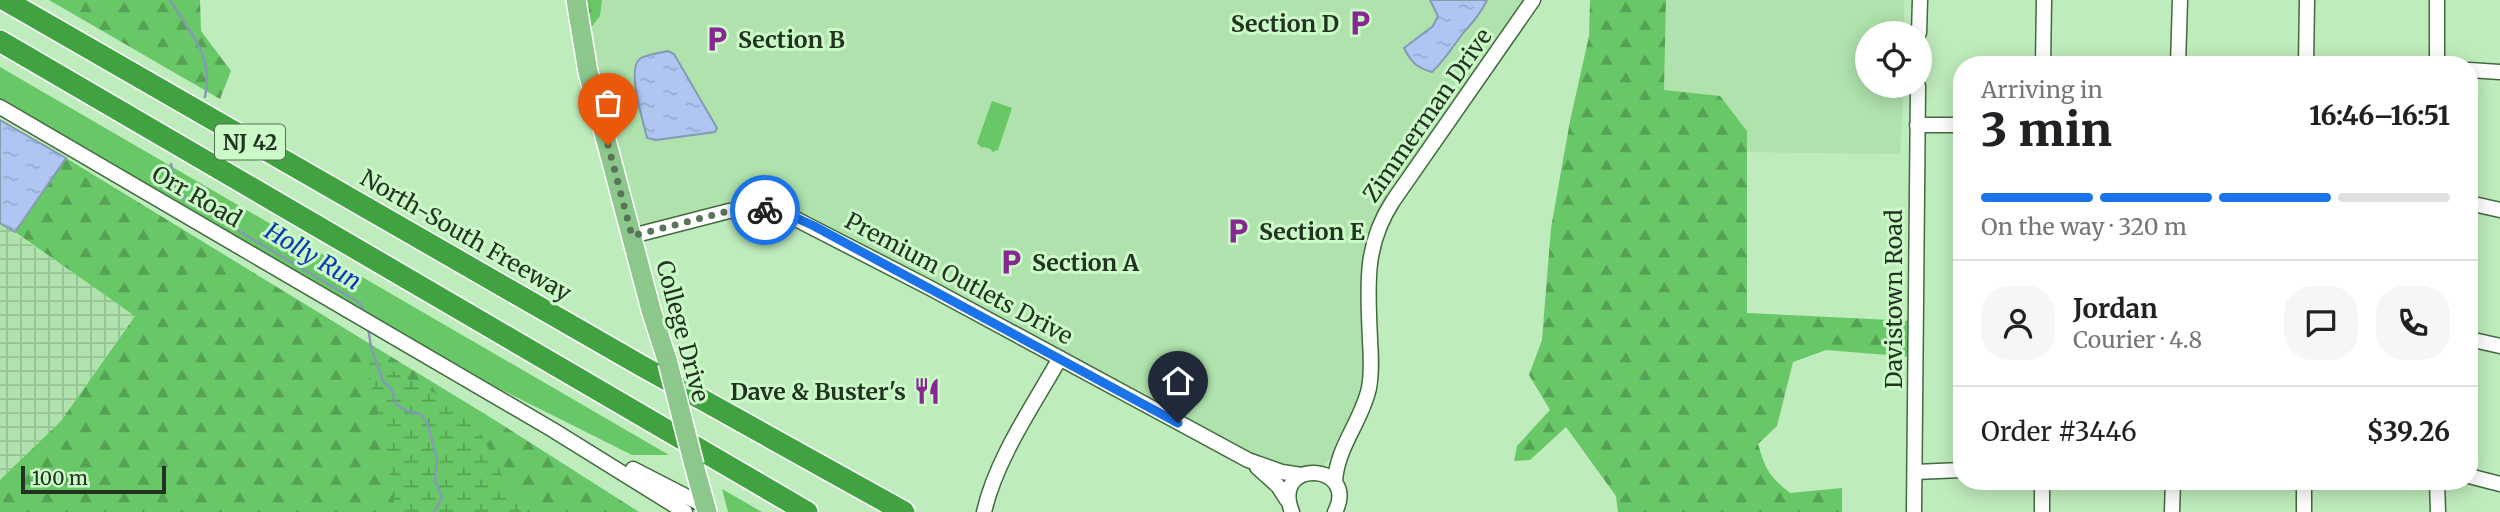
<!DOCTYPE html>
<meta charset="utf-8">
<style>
:root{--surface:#fff;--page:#f6f6f6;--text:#202124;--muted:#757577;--line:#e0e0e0;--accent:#1a73e8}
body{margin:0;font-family:Merriweather,serif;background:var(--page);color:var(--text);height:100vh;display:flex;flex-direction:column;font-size:26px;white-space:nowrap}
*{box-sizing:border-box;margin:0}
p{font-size:23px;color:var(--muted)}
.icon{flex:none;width:38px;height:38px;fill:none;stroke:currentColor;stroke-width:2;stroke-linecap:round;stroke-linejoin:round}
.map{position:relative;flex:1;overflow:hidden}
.drawer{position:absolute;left:1953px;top:56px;width:525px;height:434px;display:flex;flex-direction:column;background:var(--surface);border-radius:28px;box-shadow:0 4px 18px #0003}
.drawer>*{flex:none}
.fabs{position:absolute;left:1855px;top:21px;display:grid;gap:14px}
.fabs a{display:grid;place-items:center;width:77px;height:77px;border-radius:50%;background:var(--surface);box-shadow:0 4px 18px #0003;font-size:35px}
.scale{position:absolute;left:21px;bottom:18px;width:145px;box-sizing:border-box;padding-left:7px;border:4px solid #223421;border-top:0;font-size:19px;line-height:24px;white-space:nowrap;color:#223421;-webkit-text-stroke:5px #cbfac8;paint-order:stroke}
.pin{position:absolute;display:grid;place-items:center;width:60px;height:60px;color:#fff;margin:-72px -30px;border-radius:50% 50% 50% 0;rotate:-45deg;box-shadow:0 0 7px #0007}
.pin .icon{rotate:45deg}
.courier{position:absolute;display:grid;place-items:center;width:70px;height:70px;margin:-35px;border:5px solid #1a73e8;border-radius:50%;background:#fff;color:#222;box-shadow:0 2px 9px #0007}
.summary em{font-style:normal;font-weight:800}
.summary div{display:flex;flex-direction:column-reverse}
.summary{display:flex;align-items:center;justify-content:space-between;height:119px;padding:0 28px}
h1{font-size:46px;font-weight:800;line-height:52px}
.bar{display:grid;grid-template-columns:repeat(4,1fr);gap:10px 7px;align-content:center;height:84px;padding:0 28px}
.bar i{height:9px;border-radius:5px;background:var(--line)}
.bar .on{background:var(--accent)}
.bar p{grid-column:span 4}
.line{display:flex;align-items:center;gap:18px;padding:0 28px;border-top:2px solid var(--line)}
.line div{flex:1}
.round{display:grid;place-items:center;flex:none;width:74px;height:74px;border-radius:28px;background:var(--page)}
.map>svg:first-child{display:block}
.built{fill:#afe2ac}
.industrial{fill:url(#industrial-grid)}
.grass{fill:#68c766}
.forest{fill:url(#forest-firs)}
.wetland{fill:url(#wetland-marsh)}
.water{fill:url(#water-ripples);stroke:#859ab3;stroke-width:2}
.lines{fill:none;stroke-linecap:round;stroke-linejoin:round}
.stream{stroke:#859ab3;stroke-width:2.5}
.minor-casing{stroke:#416a3f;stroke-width:17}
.major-casing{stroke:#fff;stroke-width:22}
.highway-casing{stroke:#fff;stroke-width:24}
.minor{stroke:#fff;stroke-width:14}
.major{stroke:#8cc78c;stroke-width:19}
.highway{stroke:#40a240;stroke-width:21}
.major-bridge-casing{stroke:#fff;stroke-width:22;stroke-linecap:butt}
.major-bridge{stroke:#8cc78c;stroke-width:19}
.done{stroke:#597457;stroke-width:7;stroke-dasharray:0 12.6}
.route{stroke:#1a73e8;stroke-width:9}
.labels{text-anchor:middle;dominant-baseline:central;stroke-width:6;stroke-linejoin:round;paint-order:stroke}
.shield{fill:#cbfac8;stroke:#556f53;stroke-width:2}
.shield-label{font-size:21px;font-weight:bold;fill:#223421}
.poi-label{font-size:23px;font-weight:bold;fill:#223421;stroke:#cbfac8;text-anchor:start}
.street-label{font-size:23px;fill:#223421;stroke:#cbfac8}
.water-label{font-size:24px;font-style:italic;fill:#083ab3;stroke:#cbfac8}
</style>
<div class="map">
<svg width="2500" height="512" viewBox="0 0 2500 512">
<defs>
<pattern id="industrial-grid" width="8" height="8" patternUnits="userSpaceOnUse" patternTransform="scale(1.75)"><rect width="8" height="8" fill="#afe2ac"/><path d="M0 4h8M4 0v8" fill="none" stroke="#96c294"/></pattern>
<pattern id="forest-firs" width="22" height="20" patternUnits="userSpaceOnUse" patternTransform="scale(1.75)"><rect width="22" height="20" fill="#68c766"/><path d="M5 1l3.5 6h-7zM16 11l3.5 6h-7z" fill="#55a254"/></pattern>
<pattern id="wetland-marsh" width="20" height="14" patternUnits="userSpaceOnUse" patternTransform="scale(1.75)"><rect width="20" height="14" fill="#68c766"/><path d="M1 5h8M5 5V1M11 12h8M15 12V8" fill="none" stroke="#55a254"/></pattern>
<pattern id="water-ripples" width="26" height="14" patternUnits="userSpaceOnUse" patternTransform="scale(1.75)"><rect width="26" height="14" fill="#afc6f2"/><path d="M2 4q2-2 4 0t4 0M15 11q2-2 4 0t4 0" fill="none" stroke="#96abcf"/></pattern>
</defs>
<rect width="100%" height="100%" fill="#bfecbc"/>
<path class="built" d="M 576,0 L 1533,0 L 1376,233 L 1371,376 L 1335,454 L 1315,472 L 1288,474 L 930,288 L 762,210 L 632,236 Z
M 1666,0 L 1904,0 L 1904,33 L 1867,33 L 1867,86 L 1904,86 L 1900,154 L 1746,152 L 1747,131 L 1664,91 Z"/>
<path class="industrial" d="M 0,223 L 135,315 L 61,421 L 0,480 Z"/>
<path class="grass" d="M 0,67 L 669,455 L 632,455 L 496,387 L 0,100 Z
M 992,101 L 1012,108 L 998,150 L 992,152 L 991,149 L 984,147 L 982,148 L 977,143 Z
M 722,489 L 762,512 L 728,512 Z"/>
<path class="forest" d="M 49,0 L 200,0 L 201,31 L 231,71 L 220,99 Z
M 577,0 L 602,0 L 600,16 L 582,39 Z
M 1590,0 L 1666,0 L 1664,90 L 1720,96 L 1747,131 L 1747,313 L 1911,321 L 1912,357 L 1826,350 L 1793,362 L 1777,426 L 1758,444 C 1766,470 1768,475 1790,493 L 1842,488 L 1842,512 L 1618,512 L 1616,496 L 1566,427 L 1530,460 L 1514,461 L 1517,446 L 1550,410 L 1529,375 L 1542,340 L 1551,228 L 1570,121 L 1589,36 Z
M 66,158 L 493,419 L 639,512 L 0,512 L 0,480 L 61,421 L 135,316 L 15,232 Z"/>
<path class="wetland" d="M 365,356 L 450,401 L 479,430 L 521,512 L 396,512 L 382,432 Z"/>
<path class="water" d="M 1430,0 L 1487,0 C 1481,13 1473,22 1464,32 C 1453,46 1445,60 1432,72 C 1417,68 1411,62 1404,48 L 1433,26 L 1438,16 Z
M 668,51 L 674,54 L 717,128 L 715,132 L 656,140 L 647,138 C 644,123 625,67 641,58 C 648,54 660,53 668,51 Z
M 0,120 L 66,158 L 15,232 L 0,223 Z"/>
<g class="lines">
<path class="stream" d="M 170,0 C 190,33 214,55 205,97
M 171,164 L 175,185 L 185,199 L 360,303 L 366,314
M 368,327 L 371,347 L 383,381 L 392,390 L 396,404 L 407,411 L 420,414 L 427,422 L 437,459 L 435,481 L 442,497 L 434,512"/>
<defs>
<path id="minor" d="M 2437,0 L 2437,65
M 1919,33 L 1920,0
M 2043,65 L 2044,0
M 2178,65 L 2180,0
M 2306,65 L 2307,0
M 2469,70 L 2500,72
M 0,107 L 553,430 L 685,512
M 1917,125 L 1962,125
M 2469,203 L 2500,210
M 632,236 L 729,211 L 762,210 L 790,216 L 930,288 L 1248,460 L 1282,472 L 1301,475
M 2469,339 L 2500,346
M 1257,467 L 1278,486 L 1287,500
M 633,469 L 705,506
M 1915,472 L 1962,470
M 2469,476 L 2500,484
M 2304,481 L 2304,512
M 2437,481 L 2438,512
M 1335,483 C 1336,448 1362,421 1369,388 C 1372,372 1371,356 1370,340 C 1368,287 1363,247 1393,201 L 1533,0
M 984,512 C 996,459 1033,406 1060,358
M 1292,512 C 1270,457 1360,463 1335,512
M 1914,512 L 1918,86
M 2042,512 L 2042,481
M 2172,512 L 2173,481"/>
<path id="major" d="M 576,0 L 588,72 L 651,310 L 668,363
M 694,465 L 707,512"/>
<path id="highway" d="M 5,0 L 640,365 L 904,512
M 0,41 L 807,512"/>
</defs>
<use href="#minor" class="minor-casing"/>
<use href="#major" class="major-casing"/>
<use href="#highway" class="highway-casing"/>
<use href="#minor" class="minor"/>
<use href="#major" class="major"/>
<use href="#highway" class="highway"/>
<defs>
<path id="major-bridge" d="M 668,363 L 694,465"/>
</defs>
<use href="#major-bridge" class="major-bridge-casing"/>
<use href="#major-bridge" class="major-bridge"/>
</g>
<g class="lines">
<path class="done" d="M 608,145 L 632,236 L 729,211 L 765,210"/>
<path class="route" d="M 765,210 L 790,215 L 814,226 L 1178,423"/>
</g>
<defs>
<symbol id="parking-bare" viewBox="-9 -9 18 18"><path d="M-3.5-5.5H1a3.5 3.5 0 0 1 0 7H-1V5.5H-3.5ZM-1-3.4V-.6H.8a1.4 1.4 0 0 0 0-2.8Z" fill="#872892" stroke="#cbfac8" stroke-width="2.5" paint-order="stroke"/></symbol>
<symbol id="restaurant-bare" viewBox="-9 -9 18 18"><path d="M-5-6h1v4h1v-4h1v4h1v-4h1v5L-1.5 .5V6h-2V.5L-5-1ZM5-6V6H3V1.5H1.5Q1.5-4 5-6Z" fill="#872892" stroke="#cbfac8" stroke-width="2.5" paint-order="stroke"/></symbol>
</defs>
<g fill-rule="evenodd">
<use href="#parking-bare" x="1341" y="4" width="38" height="38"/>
<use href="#parking-bare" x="698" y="20" width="38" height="38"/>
<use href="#parking-bare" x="1219" y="212" width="38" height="38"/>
<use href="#parking-bare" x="992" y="243" width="38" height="38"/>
<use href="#restaurant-bare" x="908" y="372" width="38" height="38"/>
</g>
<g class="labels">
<rect class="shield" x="215" y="124.5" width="70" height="35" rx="5"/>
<g class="shield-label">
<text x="250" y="142">NJ 42</text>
</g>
<g class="poi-label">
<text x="1339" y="23" text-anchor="end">Section D</text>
<text x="738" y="39">Section B</text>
<text x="1259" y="231">Section E</text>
<text x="1032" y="262">Section A</text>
<text x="906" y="391" text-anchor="end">Dave &amp; Buster's</text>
</g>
<g class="street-label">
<text transform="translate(1427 115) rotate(-55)">Zimmerman Drive</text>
<text transform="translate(197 196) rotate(30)">Orr Road</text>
<text transform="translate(466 235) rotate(30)">North-South Freeway</text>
<text transform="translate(959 278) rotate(28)">Premium Outlets Drive</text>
<text transform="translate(1893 299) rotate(-90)">Davistown Road</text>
<text transform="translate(683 331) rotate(75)">College Drive</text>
</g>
<g class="water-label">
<text transform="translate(313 256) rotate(31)">Holly Run</text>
</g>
</g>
</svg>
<div class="fabs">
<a><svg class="icon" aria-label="locate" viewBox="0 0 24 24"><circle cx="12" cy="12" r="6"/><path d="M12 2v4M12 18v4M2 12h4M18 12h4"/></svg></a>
</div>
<div class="scale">100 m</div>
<div class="pin" style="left:608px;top:145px;background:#ea580c"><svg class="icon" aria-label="bag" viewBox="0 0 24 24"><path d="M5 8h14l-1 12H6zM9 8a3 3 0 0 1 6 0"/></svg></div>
<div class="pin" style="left:1178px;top:423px;background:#1f2937"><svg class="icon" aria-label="home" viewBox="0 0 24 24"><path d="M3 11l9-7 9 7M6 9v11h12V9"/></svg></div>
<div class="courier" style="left:765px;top:210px"><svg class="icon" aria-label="bike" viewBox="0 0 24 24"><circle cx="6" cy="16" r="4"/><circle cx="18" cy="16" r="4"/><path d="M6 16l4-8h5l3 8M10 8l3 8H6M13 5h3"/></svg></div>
<section class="drawer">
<div class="summary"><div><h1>3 min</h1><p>Arriving in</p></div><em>16:46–16:51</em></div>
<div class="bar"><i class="on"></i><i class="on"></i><i class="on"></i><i></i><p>On the way · 320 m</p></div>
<div class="line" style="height:126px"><a class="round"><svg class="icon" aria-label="person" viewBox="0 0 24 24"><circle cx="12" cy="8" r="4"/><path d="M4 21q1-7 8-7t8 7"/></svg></a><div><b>Jordan</b><p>Courier · 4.8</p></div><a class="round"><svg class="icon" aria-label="chat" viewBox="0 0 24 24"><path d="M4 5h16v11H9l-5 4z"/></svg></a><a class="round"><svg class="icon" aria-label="phone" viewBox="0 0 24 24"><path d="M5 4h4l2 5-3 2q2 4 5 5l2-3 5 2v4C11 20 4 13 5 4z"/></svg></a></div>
<div class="line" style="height:91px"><div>Order #3446</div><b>$39.26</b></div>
</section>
</div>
